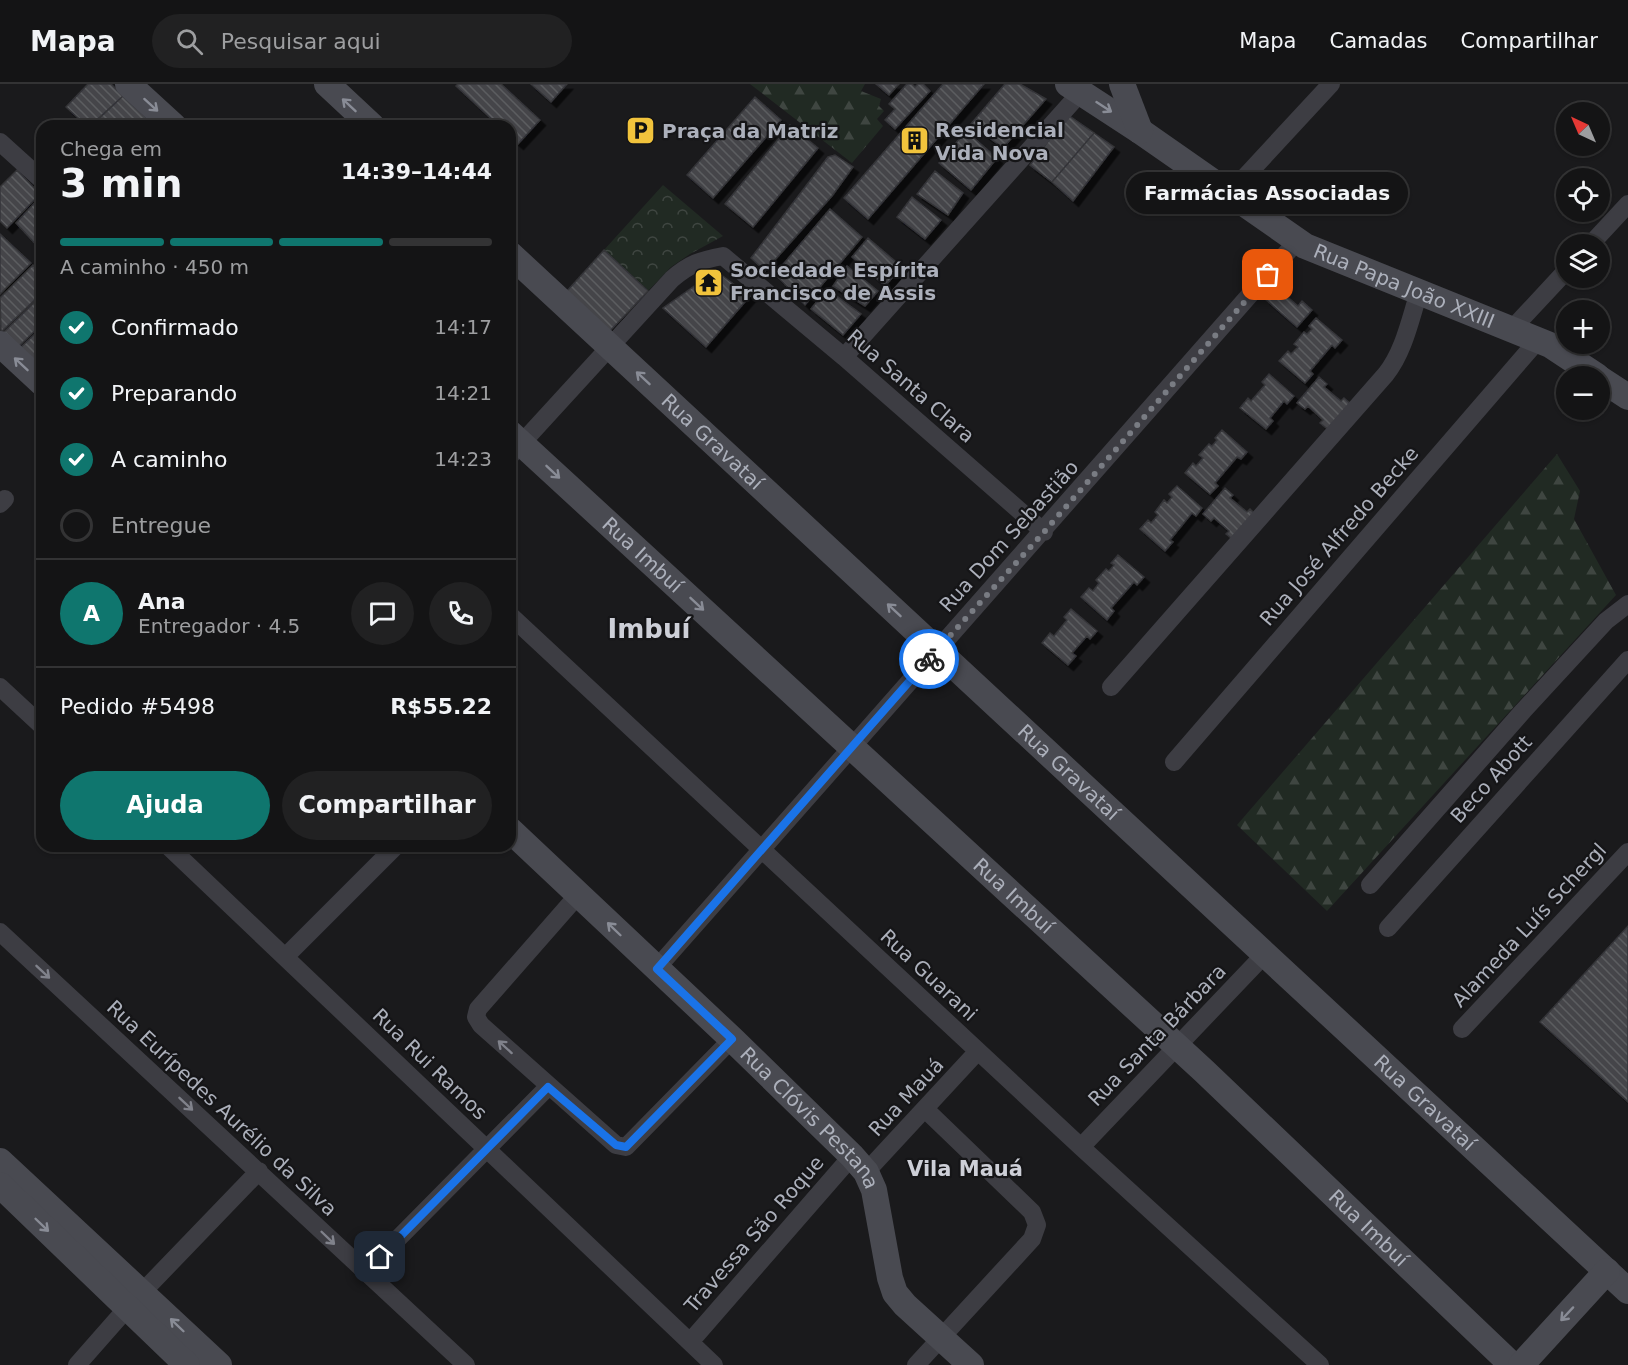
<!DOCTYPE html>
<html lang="pt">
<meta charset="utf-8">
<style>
:root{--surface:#141415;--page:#212122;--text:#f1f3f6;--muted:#9d9ea0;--line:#333334;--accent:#0f766e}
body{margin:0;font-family:"DejaVu Sans",sans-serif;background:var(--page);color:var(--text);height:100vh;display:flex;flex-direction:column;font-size:22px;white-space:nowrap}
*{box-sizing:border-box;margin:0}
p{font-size:20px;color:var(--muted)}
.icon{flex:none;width:33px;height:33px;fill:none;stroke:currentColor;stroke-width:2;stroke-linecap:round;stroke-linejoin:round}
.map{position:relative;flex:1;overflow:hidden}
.drawer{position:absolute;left:36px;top:36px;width:480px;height:732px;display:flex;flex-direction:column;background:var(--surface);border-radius:18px;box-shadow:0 2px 4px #0004,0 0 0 2px var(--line)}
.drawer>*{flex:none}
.needle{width:39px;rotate:316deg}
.fabs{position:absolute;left:1556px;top:18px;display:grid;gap:12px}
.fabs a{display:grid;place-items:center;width:54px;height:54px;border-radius:50%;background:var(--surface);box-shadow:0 2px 4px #0004,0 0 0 2px var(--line);font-size:30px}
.pin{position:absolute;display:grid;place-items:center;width:51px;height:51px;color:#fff;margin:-26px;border-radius:12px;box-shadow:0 3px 9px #0006}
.courier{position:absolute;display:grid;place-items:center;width:60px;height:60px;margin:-30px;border:4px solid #1a73e8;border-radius:50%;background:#fff;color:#222;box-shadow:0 2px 8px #0007}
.bubble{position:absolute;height:42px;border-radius:21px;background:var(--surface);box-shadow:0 2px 4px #0004,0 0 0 2px var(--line);font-size:20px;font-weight:700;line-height:42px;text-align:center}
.headline em{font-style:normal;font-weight:700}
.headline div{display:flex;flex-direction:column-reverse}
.headline{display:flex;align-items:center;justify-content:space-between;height:102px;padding:0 24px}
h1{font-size:39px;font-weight:700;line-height:45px}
.bar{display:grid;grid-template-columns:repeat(4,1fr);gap:9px 6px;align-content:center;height:72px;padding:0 24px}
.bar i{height:8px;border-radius:4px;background:var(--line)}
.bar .selected{background:var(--accent)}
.bar p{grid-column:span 4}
.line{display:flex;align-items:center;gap:15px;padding:0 24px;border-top:2px solid var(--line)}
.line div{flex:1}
.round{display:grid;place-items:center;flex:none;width:63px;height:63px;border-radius:32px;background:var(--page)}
ol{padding:0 24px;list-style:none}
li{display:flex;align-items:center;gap:18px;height:66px}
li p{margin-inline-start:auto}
li .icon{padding:6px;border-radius:50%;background:var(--accent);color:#fff;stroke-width:4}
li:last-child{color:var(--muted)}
li i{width:33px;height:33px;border:3px solid var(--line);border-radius:50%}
.primary-button{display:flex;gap:12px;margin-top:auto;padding:12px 24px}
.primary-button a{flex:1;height:69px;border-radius:36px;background:var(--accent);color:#fff;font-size:24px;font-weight:700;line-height:69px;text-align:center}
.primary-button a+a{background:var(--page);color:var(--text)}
header{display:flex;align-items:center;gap:36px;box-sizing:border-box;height:84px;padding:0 30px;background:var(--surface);border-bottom:2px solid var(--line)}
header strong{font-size:28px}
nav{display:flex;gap:33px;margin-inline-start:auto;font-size:21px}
.search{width:420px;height:54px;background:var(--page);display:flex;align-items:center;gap:15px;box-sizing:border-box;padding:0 21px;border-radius:33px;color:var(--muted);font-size:22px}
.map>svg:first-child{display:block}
.forest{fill:url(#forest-firs)}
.park{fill:url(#park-crowns)}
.building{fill:url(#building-back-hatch);stroke:#343438;stroke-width:1.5;filter:url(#shadow)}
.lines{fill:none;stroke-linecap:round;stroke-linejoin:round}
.street{stroke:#3d3d43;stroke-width:18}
.secondary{stroke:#494a51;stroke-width:26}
.oneway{stroke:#898c96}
.oneway2{stroke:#80828b}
.done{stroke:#797c83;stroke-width:6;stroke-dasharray:0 10.8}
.route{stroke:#1a73e8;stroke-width:8}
.labels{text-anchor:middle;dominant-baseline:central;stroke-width:4.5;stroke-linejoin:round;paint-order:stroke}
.poi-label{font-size:20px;font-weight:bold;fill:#acb0bb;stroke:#151517;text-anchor:start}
.street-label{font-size:20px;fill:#acb0bb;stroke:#151517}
.neighbourhood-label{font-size:21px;font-weight:bold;fill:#cdcfd7;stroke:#151517}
.district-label{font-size:26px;font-weight:bold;fill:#cdcfd7;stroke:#151517}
</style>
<header>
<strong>Mapa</strong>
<div class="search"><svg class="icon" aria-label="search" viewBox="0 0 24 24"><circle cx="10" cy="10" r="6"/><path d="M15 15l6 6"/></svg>Pesquisar aqui</div>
<nav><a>Mapa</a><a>Camadas</a><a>Compartilhar</a></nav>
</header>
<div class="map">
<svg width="1628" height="1281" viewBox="0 0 1628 1281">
<defs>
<pattern id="forest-firs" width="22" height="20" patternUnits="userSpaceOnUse" patternTransform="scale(1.5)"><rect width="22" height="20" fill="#212a23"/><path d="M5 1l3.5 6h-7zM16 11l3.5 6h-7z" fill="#3f4641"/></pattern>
<pattern id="park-crowns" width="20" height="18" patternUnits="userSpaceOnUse" patternTransform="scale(1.5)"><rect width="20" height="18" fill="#212a23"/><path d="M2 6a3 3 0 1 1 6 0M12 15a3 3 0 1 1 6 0" fill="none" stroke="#3f4641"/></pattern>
<pattern id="building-back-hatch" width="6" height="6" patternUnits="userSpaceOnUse" patternTransform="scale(1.5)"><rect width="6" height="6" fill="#444549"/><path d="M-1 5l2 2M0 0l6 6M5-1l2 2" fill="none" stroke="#5c5d61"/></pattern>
<filter id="shadow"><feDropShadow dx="5.5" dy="5.5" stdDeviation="0" flood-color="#0009"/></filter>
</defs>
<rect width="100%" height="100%" fill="#1a1a1c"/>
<path class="forest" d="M 750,0 L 865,0 L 861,7 L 881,15 L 879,22 L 884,27 L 877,35 L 883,42 L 852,79 Z
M 1557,370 L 1580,407 L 1574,435 L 1616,511 L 1327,827 L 1237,741 Z"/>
<path class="park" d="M 663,101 L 723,152 L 690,170 L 671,183 L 648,207 L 604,166 Z"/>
<path class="building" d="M 88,0 L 111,0 L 123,12 L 90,42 L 87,42 L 66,23 Z
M 458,0 L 501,0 L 540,36 L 518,60 L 510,53 L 510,42 L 499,42 L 456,2 Z
M 531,0 L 567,0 L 551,18 Z
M 876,0 L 899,0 L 889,11 Z
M 907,0 L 912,0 L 915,3 L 918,0 L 923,0 L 930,7 L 895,45 L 885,36 L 895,25 L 889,20 Z
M 943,0 L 984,0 L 868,135 L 844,114 Z
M 1005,0 L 1020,0 L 1046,15 L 1003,64 L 971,40 Z
M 123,12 L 148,35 L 141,42 L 91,42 Z
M 755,13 L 781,36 L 713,114 L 687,91 Z
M 1068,31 L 1094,49 L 1052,98 L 1030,81 Z
M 790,41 L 818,64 L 753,143 L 725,120 Z
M 966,47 L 997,74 L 971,106 L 939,79 Z
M 1094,49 L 1114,63 L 1073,117 L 1052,98 Z
M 835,71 L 853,83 L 832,112 L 765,187 L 751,174 L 828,73 Z
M 17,86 L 40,110 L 7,144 L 0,137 L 0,103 Z
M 935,87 L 963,109 L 948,131 L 917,110 Z
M 40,113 L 42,115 L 42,167 L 16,139 Z
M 912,113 L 941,136 L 925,155 L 897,133 Z
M 830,125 L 862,153 L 805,221 L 775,190 Z
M 0,150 L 31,179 L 0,210 Z
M 868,154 L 902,183 L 885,202 L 852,173 Z
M 604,166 L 648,207 L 609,248 L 567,207 Z
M 33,181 L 42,190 L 42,209 L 1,248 L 0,214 Z
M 847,182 L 878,207 L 865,222 L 833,202 Z
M 716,187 L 750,212 L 706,263 L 663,224 Z
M 1276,203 L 1298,222 L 1302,217 L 1312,226 L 1297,243 L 1265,215 Z
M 827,205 L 861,230 L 843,251 L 811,225 Z
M 42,211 L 42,240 L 18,263 L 3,249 Z
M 1316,234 L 1342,256 L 1335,264 L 1332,261 L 1310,287 L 1313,290 L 1305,299 L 1279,277 L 1288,267 L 1291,270 L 1298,263 L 1294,260 L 1304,248 L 1307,250 L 1312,245 L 1309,242 Z
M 42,243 L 42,287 L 19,265 Z
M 1269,290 L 1294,312 L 1287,320 L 1284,317 L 1270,334 L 1273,337 L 1266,345 L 1240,324 L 1248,314 L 1251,317 L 1265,301 L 1262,298 Z
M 1319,293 L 1327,300 L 1324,303 L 1341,317 L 1344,314 L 1352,321 L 1330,347 L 1320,339 L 1323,336 L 1308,322 L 1305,325 L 1297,319 Z
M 1222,346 L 1247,368 L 1241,375 L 1237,373 L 1215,399 L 1218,402 L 1210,410 L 1185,389 L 1193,379 L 1196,382 L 1203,374 L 1199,371 L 1209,360 L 1212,362 L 1217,356 L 1215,354 Z
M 1177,402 L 1202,424 L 1196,432 L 1192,429 L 1170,456 L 1173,458 L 1165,467 L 1140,445 L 1148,436 L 1151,439 L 1158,431 L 1155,428 L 1164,416 L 1167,419 L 1172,413 L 1169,410 Z
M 1225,404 L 1233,411 L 1230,414 L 1247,428 L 1250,425 L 1258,433 L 1236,458 L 1226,450 L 1229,447 L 1214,434 L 1211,437 L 1203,430 Z
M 1118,471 L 1144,493 L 1137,501 L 1134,498 L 1111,524 L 1114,527 L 1107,536 L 1081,513 L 1089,504 L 1093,507 L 1099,499 L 1096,496 L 1106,485 L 1109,487 L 1114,481 L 1111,479 Z
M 1071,525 L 1097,547 L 1090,555 L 1087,552 L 1072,569 L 1076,572 L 1068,581 L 1042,559 L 1050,549 L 1054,552 L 1067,536 L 1064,533 Z
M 1628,842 L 1628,1018 L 1540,938 Z"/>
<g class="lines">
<path class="street" d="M 0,58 L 42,96
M 1230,109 L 1331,0
M 1591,160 L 1628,120
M 1512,245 L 1566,187
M 844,273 L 1081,8
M 510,372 L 672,195 C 689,180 701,176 723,172 L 844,273 L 1044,448
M 0,420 L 5,415
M 510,531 L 1081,1063 L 1320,1281
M 0,603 L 42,642
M 1111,603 L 1386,290 C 1404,267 1410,236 1419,208
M 1174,678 L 1538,256
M 168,762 L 714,1281
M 1370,801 L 1523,627 L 1606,537 L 1628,520
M 578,811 L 478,925 L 476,933 L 481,941 L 616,1061 L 626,1063 L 732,955
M 1388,844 L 1628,576
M 0,848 L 466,1281
M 285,873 L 396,762
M 656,885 C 870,642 1085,400 1298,156
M 1462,945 L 1628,768
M 1081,1063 L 1265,870
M 866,1088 L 978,967
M 365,1188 L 548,1003
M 690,1258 L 852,1072
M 77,1281 L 128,1223 L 259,1087
M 916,1281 L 1032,1155 L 1037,1141 L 1032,1128 L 925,1025"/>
<g class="secondary">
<path d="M 128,0 L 174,42"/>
<path d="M 327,0 L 372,42"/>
<path id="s1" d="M 1068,0 L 1140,47 L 1305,162 L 1550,261 L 1597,292"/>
<path d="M 1122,0 L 1140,47"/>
<path id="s2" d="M 510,170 L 1628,1207"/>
<path d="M 0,260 L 42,299"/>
<path d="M 1599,294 L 1628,313"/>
<path id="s3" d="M 510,349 L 1204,987 L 1512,1281"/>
<path id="s4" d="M 510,746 L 732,955 L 852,1072 L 866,1088 L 874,1106 L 890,1194 L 895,1209 L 905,1221 L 971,1281"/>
<path d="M 0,1077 L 219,1281"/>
<path d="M 0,1101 L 187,1281"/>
<path d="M 1521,1281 L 1607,1187"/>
</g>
</g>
<defs><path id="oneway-shaft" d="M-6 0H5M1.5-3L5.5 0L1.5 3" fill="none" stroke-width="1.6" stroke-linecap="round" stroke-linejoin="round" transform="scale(1.5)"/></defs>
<g class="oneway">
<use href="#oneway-shaft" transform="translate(151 21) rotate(42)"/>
<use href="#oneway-shaft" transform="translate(349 21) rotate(-137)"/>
<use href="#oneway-shaft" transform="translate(1104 23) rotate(33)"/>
<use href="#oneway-shaft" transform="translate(21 280) rotate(-137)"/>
<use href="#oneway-shaft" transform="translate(643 294) rotate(-137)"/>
<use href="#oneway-shaft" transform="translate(553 388) rotate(43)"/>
<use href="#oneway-shaft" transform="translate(697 520) rotate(43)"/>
<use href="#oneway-shaft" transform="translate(894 526) rotate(-137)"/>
<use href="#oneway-shaft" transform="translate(614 845) rotate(-136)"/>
<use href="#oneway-shaft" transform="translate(42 1141) rotate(44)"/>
<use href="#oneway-shaft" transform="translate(1567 1230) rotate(133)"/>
<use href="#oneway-shaft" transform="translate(177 1241) rotate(-136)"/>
</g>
<g class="oneway2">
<use href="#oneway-shaft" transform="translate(43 888) rotate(43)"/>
<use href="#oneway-shaft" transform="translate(505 963) rotate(-138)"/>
<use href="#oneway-shaft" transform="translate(186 1020) rotate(43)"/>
<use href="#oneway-shaft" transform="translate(328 1154) rotate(44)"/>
</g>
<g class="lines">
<path class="done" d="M 929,575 L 1044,448 L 1268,191"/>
<path class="route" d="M 380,1173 L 548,1003 L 616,1061 L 626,1063 L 732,955 L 657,885 L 929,575"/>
</g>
<defs>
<symbol id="parking-square" viewBox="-11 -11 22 22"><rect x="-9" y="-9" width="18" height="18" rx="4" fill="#f1c33c" stroke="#151517"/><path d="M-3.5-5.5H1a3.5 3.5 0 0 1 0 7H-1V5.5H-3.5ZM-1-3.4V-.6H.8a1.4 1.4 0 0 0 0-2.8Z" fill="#111"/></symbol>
<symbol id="building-square" viewBox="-11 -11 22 22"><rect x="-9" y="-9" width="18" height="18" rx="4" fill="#f1c33c" stroke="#151517"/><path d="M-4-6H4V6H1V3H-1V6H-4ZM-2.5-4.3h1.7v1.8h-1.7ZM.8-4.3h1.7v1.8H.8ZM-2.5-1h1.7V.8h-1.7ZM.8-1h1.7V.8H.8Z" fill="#111"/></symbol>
<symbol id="temple-square" viewBox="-11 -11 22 22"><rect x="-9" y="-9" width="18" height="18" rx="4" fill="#f1c33c" stroke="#151517"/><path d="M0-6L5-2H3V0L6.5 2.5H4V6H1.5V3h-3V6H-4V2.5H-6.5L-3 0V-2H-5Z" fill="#111"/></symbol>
</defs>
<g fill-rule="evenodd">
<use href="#parking-square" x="624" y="30" width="33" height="33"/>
<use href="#building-square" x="898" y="40" width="33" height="33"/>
<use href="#temple-square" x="692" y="182" width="33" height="33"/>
</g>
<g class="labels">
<g class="poi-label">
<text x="935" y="46">Residencial<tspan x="935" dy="23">Vida Nova</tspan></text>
<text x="662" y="47">Praça da Matriz</text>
<text x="730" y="186">Sociedade Espírita<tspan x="730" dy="23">Francisco de Assis</tspan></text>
</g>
<g class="street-label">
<text stroke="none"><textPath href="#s1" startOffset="394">Rua Papa João XXIII</textPath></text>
<text transform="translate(911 302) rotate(41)">Rua Santa Clara</text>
<text stroke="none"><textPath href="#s2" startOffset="276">Rua Gravataí</textPath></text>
<text transform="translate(1009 452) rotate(-48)">Rua Dom Sebastião</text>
<text transform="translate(1339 452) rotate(-49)">Rua José Alfredo Becke</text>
<text stroke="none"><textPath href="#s3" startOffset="180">Rua Imbuí</textPath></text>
<text stroke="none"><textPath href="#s2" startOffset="762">Rua Gravataí</textPath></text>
<text transform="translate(1491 695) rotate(-48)">Beco Abott</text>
<text stroke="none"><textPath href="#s3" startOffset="684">Rua Imbuí</textPath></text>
<text transform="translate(1529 841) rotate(-47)">Alameda Luís Schergl</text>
<text transform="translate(929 891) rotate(43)">Rua Guarani</text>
<text transform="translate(1157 951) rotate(-46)">Rua Santa Bárbara</text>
<text transform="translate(430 980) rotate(44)">Rua Rui Ramos</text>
<text transform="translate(906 1013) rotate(-47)">Rua Mauá</text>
<text stroke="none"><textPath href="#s2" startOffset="1248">Rua Gravataí</textPath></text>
<text transform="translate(222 1024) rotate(43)">Rua Eurípedes Aurélio da Silva</text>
<text stroke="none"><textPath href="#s4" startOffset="416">Rua Clóvis Pestana</textPath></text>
<text stroke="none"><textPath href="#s3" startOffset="1170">Rua Imbuí</textPath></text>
<text transform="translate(754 1150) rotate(-49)">Travessa São Roque</text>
</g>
<g class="neighbourhood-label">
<text x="965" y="1085">Vila Mauá</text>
</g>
<g class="district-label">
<text x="649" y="545">Imbuí</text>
</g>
</g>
</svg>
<div class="fabs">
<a><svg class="needle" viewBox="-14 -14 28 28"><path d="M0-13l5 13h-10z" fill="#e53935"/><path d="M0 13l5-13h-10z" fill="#9d9ea0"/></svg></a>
<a><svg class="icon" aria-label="locate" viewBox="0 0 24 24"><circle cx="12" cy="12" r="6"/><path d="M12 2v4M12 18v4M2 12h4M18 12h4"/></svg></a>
<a><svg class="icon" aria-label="layers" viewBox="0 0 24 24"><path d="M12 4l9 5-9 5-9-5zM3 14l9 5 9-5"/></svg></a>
<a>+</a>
<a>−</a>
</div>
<div class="pin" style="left:1268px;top:191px;background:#ea580c"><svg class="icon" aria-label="bag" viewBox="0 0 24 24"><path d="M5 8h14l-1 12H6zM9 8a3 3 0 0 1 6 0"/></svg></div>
<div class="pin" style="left:380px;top:1173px;background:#1f2937"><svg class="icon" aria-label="home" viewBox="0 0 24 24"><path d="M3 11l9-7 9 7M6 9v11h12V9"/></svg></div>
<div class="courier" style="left:929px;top:575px"><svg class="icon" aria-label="bike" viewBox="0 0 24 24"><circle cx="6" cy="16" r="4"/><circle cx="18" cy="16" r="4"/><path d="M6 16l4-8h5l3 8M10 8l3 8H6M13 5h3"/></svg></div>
<div class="bubble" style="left:1126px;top:88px;width:282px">Farmácias Associadas</div>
<section class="drawer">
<div class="headline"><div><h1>3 min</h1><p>Chega em</p></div><em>14:39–14:44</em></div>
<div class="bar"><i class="selected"></i><i class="selected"></i><i class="selected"></i><i></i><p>A caminho · 450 m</p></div>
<ol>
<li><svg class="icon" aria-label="check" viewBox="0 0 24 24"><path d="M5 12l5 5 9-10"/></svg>Confirmado<p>14:17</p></li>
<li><svg class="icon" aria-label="check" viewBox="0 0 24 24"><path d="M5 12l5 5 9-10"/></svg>Preparando<p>14:21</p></li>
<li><svg class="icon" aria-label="check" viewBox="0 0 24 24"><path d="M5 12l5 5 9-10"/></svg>A caminho<p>14:23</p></li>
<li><i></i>Entregue</li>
</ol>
<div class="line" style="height:108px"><b class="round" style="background:var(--accent);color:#fff">A</b><div><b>Ana</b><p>Entregador · 4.5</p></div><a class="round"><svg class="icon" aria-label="chat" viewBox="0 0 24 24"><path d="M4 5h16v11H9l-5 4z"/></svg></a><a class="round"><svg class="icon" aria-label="phone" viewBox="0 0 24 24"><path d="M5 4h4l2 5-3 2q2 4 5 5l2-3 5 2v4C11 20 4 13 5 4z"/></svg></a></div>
<div class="line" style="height:78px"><div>Pedido #5498</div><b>R$55.22</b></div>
<div class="primary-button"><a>Ajuda</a><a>Compartilhar</a></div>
</section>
</div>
